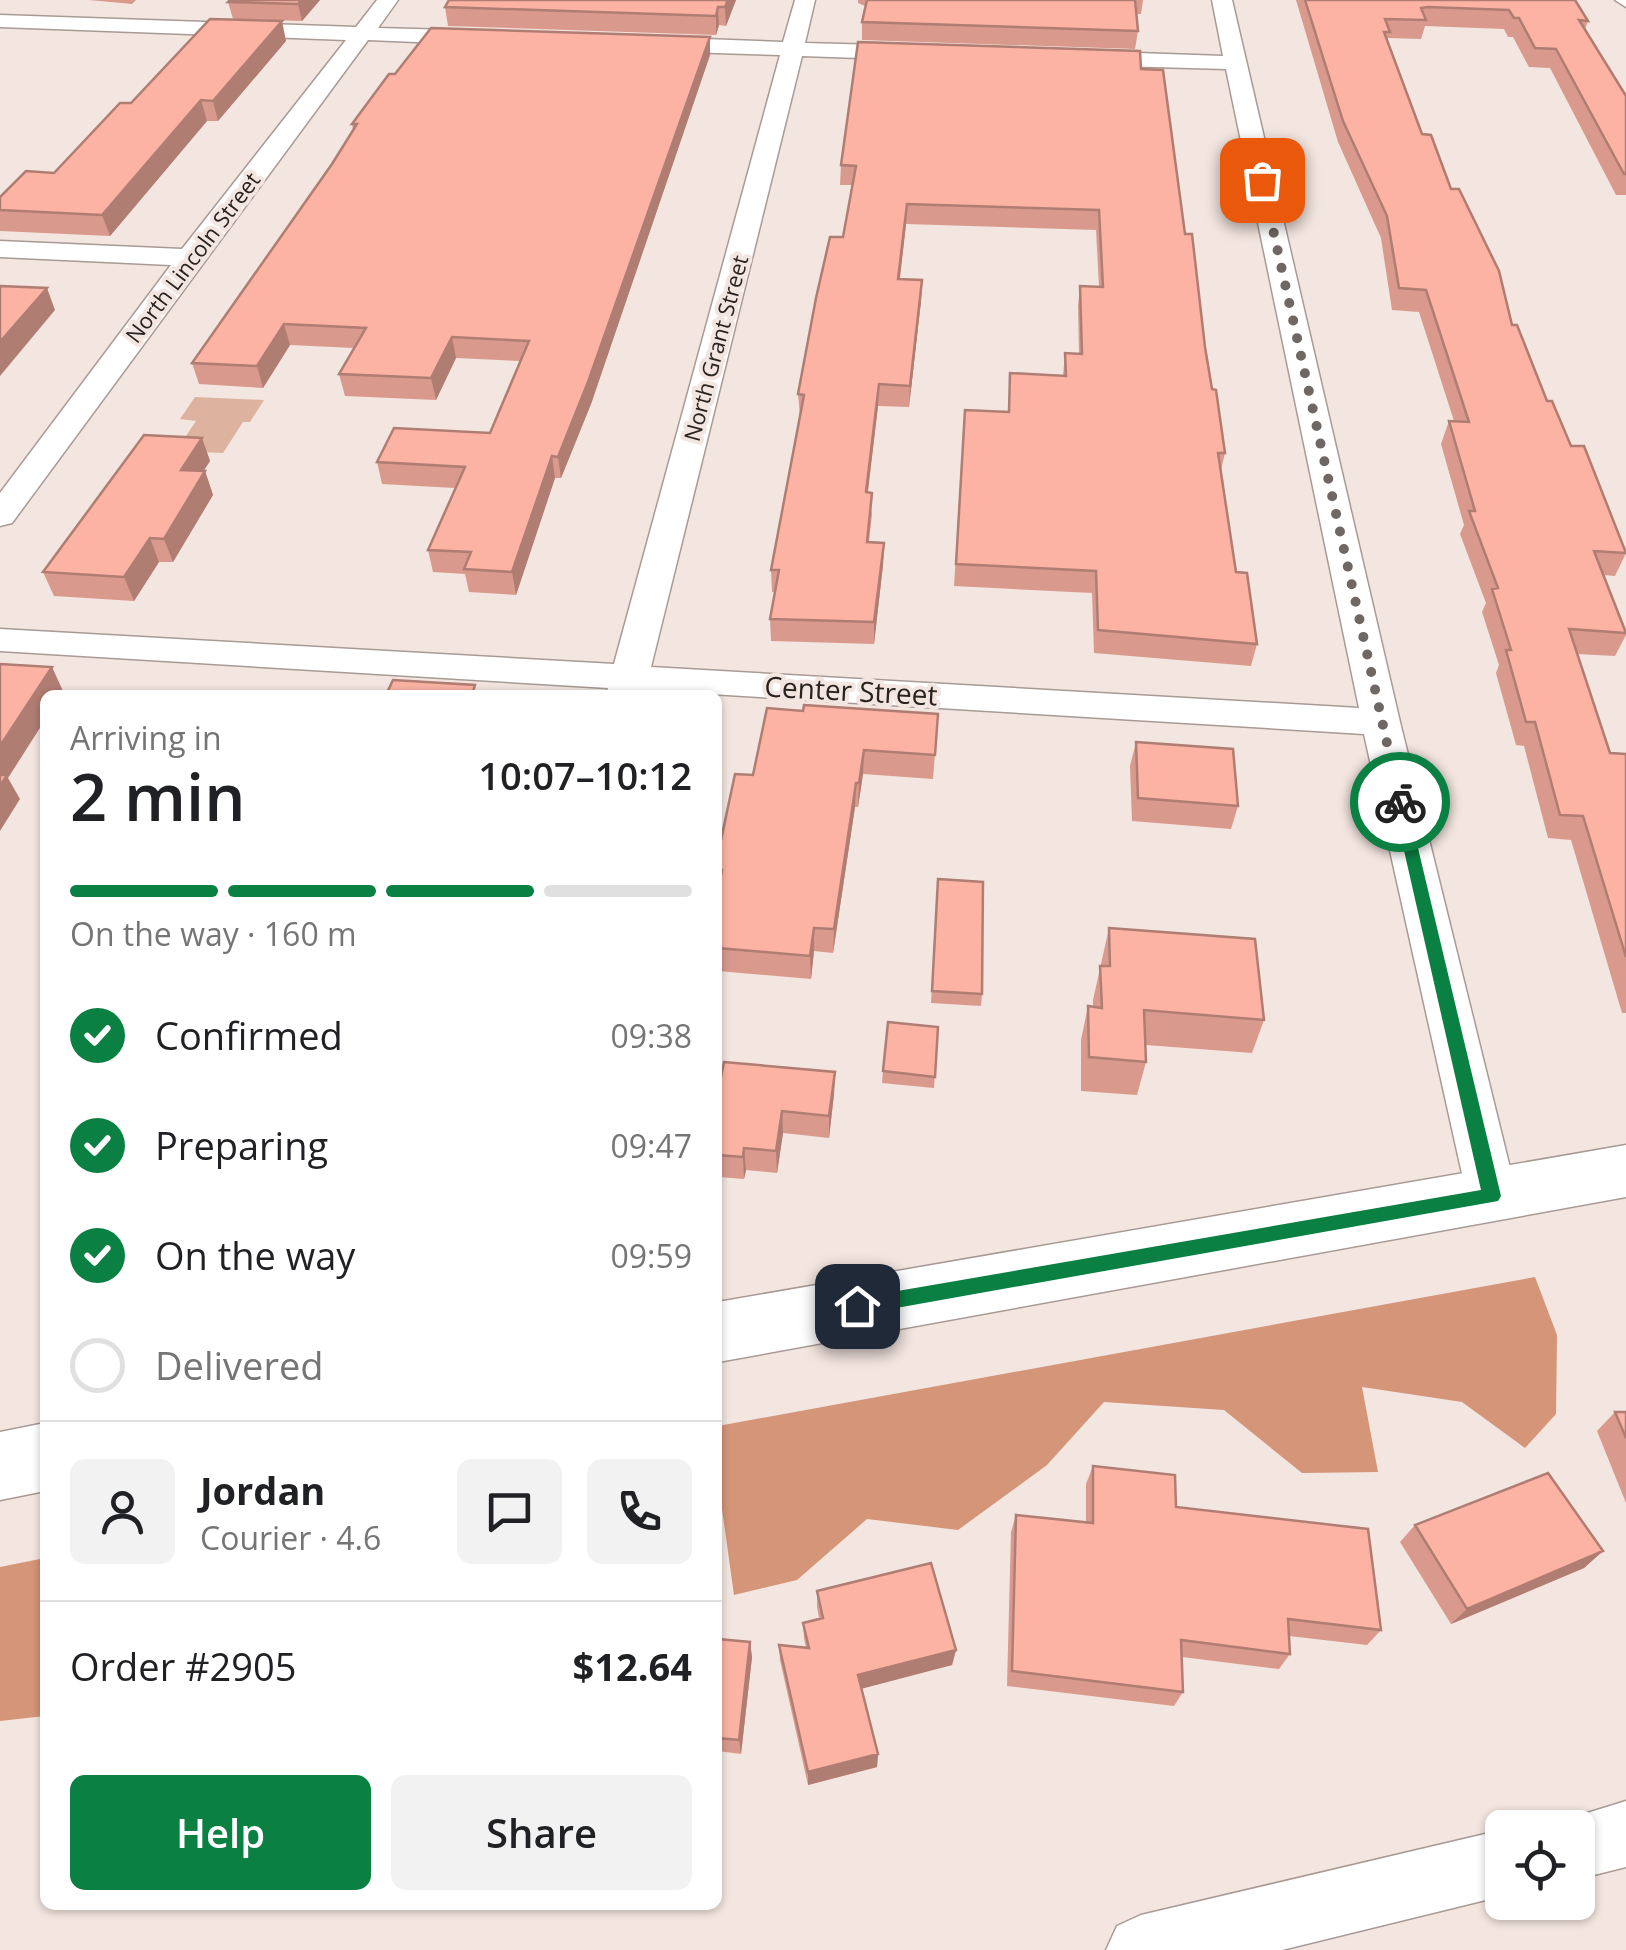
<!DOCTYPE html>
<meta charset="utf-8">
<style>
:root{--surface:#fff;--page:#f2f2f2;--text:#202124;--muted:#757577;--line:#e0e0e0;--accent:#0b8043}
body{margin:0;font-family:"Open Sans",sans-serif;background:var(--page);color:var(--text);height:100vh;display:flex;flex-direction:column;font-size:38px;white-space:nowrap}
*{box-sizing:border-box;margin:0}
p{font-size:32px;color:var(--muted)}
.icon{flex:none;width:55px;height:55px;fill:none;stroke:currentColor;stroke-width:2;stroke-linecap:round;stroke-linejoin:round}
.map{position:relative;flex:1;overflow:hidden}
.drawer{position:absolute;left:40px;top:690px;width:682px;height:1220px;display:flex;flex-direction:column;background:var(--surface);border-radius:15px;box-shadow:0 2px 8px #0004}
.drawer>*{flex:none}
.tools{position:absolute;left:1485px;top:1810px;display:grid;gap:20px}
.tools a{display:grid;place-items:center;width:110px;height:110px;border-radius:15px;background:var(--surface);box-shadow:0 2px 8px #0004;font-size:50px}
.pin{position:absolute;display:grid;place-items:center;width:85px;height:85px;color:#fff;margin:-42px;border-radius:20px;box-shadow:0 5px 15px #0006}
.courier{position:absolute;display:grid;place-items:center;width:100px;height:100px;margin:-50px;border:8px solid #0b8043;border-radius:50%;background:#fff;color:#222;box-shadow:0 2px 12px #0007}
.overview em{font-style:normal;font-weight:600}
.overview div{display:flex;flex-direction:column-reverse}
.overview{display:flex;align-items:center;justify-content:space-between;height:170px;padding:0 30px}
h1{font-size:65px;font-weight:600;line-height:75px}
.bar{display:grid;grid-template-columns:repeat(4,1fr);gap:15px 10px;align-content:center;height:120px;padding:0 30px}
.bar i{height:12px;border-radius:8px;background:var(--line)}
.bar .on{background:var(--accent)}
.bar p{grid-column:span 4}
.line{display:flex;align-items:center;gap:25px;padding:0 30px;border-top:2px solid var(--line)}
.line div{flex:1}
.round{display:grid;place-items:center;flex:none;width:105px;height:105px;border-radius:15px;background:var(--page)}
ol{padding:0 30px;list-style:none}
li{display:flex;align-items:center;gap:30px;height:110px}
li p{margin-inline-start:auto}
li .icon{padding:10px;border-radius:50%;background:var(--accent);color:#fff;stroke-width:4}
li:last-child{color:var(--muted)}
li i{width:55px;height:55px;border:5px solid var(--line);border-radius:50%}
.action{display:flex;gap:20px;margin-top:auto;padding:20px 30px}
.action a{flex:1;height:115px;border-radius:15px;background:var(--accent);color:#fff;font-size:40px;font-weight:600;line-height:115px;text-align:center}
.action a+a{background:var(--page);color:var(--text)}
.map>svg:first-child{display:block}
.green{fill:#ddb29f}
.forest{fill:#d59578}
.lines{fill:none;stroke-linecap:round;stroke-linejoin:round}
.minor-casing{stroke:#a89a95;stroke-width:3}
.major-casing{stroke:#a89a95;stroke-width:3}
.minor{fill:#fff;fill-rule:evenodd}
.major{fill:#fff;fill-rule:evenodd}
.wall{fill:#d99a8d}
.shaded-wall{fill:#b07d73}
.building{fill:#fcb3a4;stroke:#b07d73;stroke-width:2.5}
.route{fill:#0b8043}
.done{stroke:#6f6764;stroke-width:10;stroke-dasharray:0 18}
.labels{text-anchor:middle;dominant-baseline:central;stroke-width:8;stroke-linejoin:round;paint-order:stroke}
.far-street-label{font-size:22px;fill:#282321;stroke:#f3e5df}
.street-label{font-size:28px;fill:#282321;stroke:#f3e5df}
</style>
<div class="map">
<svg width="1626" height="1950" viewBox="0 0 1626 1950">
<rect width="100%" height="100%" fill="#f3e5df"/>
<path class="green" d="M 195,397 L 264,400 L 250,422 L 243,422 L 223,453 L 176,451 L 196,421 L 180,419 Z"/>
<path class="forest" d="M 1535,1277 L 1557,1335 L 1556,1414 L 1525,1448 L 1462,1402 L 1362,1387 L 1378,1472 L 1302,1473 L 1224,1410 L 1104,1402 L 1047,1465 L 958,1530 L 867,1519 L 797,1580 L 734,1595 L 722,1509 L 718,1509 L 718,1426 Z
M 45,1558 L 45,1716 L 0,1721 L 0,1567 Z"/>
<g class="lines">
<defs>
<path id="minor" d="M 377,0 L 398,0 L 378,28 L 488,31 L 499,38 L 488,45 L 368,40 L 12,523 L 0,526 L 0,493 L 171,265 L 0,257 L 0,241 L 182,249 L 346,40 L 0,27 L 0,15 L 356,27 Z
M 795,0 L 815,0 L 805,43 L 917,46 L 928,53 L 917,60 L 802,56 L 651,667 L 1359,708 L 1226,69 L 1081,65 L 1070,58 L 1081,51 L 1223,56 L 1212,0 L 1232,0 L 1400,722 L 1517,1196 L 1510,1211 L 1492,1218 L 1474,1211 L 1467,1196 L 1364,734 L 645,690 L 644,695 L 606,695 L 608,688 L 0,651 L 0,629 L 614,664 L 780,55 L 652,51 L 641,44 L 652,37 L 783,42 Z
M 1615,0 L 1626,0 L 1626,7 Z
M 1626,1801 L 1626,1867 L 1578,1879 L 1578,1828 L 1552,1828 L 1555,1823 Z
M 1502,1830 L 1502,1896 L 1282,1950 L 1106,1950 L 1117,1926 L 1141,1915 Z"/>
<path id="major" d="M 1626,1145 L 1626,1197 L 718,1362 L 718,1302 Z
M 45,1423 L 45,1491 L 0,1500 L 0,1432 Z"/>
</defs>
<use href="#minor" class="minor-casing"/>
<use href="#major" class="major-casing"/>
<use href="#minor" class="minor"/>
<use href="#major" class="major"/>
</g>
<path class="wall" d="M 89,0 L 136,0 L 132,4 Z
M 320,0 L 302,21 L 233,19 L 228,2 Z
M 736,0 L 726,26 L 719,25 L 716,35 L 448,26 L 445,7 Z
M 858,0 L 1143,0 L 1141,14 L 1136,14 L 1138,31 L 1135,49 L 862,40 L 862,22 L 865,6 L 858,3 Z
M 1296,0 L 1575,0 L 1588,21 L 1585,29 L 1626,96 L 1626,195 L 1616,195 L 1550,68 L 1529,67 L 1513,37 L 1508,37 L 1504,29 L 1425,26 L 1421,39 L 1388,38 L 1388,42 L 1422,134 L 1451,189 L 1547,401 L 1626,553 L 1615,576 L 1604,575 L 1626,630 L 1626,635 L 1615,656 L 1577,654 L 1610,753 L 1626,754 L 1626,1013 L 1622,1013 L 1571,840 L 1548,838 L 1524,746 L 1516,745 L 1496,673 L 1499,665 L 1482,612 L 1486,603 L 1460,534 L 1464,525 L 1441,444 L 1449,421 L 1454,421 L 1419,312 L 1392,310 L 1381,238 L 1338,142 Z
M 710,37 L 710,55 L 591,404 L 561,478 L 555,478 L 516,595 L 469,592 L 465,574 L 433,572 L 428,550 L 455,488 L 382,484 L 377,462 L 490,433 L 520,361 L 456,358 L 436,400 L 345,396 L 339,374 L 354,348 L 290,345 L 263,388 L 199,384 L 192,363 L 332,164 L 353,131 L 352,124 L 395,74 Z
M 286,41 L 218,121 L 207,121 L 110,236 L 0,231 L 0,197 L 54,173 L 131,103 Z
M 1141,69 L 1185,234 L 1212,389 L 1225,453 L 1221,470 L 1236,572 L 1257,644 L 1251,666 L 1094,653 L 1092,593 L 954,586 L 965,410 L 1008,412 L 1010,373 L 1063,376 L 1065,353 L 1079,354 L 1078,306 L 1080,286 L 1099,286 L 1096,230 L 906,224 L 900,279 L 922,280 L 921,301 L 909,407 L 878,406 L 868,492 L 872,514 L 869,542 L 884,543 L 883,565 L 874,644 L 771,641 L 770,619 L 775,592 L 772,592 L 771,570 L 800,416 L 798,394 L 843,237 L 852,185 L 840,185 L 841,165 Z
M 202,438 L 210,461 L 203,471 L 205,471 L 213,495 L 173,562 L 159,562 L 134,601 L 54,596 L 43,572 Z
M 803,711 L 938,714 L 933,779 L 863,774 L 858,807 L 855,807 L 833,953 L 814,951 L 811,979 L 718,971 L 718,854 L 753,775 Z
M 1136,742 L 1238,806 L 1231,829 L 1132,821 L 1130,766 Z
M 938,879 L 982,994 L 981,1006 L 931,1003 Z
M 1109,928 L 1264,1020 L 1252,1053 L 1146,1045 L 1146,1062 L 1137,1095 L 1081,1091 L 1081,1040 L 1088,1006 L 1093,1007 L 1093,1000 Z
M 938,1027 L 934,1088 L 882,1083 L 883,1071 Z
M 835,1072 L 834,1094 L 829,1138 L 783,1133 L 777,1173 L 746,1170 L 744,1179 L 718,1177 L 718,1077 Z
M 1615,1412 L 1626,1412 L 1626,1503 L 1597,1431 Z
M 1093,1466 L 1176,1507 L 1381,1630 L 1367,1645 L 1289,1636 L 1290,1654 L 1279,1669 L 1182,1657 L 1183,1692 L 1174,1706 L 1007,1686 L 1011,1532 L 1016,1515 L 1086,1522 L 1086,1484 Z
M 1415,1525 L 1603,1551 L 1584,1568 L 1451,1624 L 1400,1542 Z
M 817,1591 L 956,1650 L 952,1665 L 862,1688 L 878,1754 L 877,1767 L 808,1785 L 780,1660 L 779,1645 L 806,1648 L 804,1638 L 803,1623 L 819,1618 L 817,1607 Z
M 718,1639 L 750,1642 L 752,1657 L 741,1754 L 718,1751 Z"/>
<path class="shaded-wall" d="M 301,0 L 320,0 L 302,21 L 298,4 Z
M 728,0 L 736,0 L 726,26 L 725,7 Z
M 718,7 L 719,25 L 716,35 L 716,16 Z
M 282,21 L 286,41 L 218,121 L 213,101 Z
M 710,37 L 710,55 L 591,404 L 561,478 L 558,457 Z
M 201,100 L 207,121 L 110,236 L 102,215 Z
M 907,204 L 906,224 L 897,300 L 898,279 Z
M 922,280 L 921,301 L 909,407 L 910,386 Z
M 47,288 L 55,310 L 0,376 L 0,342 Z
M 284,324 L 290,345 L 263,388 L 257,366 Z
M 452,337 L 456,358 L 436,400 L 431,378 Z
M 879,384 L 878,406 L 865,514 L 866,492 Z
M 202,438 L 210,461 L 189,494 L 181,470 Z
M 552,456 L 555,478 L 516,595 L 512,572 Z
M 205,471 L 213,495 L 173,562 L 164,539 Z
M 150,538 L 159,562 L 134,601 L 124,577 Z
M 884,543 L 883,565 L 874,644 L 874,622 Z
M 52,667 L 63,691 L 61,695 L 45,695 L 45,720 L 8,778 L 20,799 L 0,831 L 0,746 Z
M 864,750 L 863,774 L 858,807 L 859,783 Z
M 856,783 L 855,807 L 833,953 L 834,929 Z
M 814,928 L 814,951 L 811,979 L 810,956 Z
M 835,1072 L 834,1094 L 829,1138 L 829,1116 Z
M 782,1111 L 783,1133 L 777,1173 L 776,1151 Z
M 744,1148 L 746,1170 L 744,1179 L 743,1157 Z
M 1603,1551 L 1584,1568 L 1451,1624 L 1467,1609 Z
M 750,1642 L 752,1657 L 741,1754 L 739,1740 Z
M 956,1650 L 952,1665 L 857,1690 L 858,1675 Z
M 878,1754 L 877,1767 L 808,1785 L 808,1772 Z"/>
<path class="building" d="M 230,0 L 301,0 L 298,4 L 228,2 Z
M 449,0 L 728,0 L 725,7 L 718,7 L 716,16 L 445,7 Z
M 867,0 L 1135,0 L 1138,31 L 862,22 Z
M 1305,0 L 1575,0 L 1588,21 L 1579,20 L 1626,96 L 1626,174 L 1624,174 L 1556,49 L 1535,48 L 1519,18 L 1514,18 L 1509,10 L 1428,7 L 1421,8 L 1426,20 L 1385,19 L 1390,32 L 1384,32 L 1422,134 L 1431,135 L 1451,189 L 1459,189 L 1499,271 L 1512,325 L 1517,325 L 1547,401 L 1552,401 L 1571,446 L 1584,446 L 1626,553 L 1594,551 L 1626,633 L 1569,629 L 1610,753 L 1626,754 L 1626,957 L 1583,816 L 1560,815 L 1535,722 L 1526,722 L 1506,650 L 1511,650 L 1492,589 L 1498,588 L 1469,511 L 1475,511 L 1449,421 L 1469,422 L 1426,290 L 1399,288 L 1387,216 L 1343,121 Z
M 210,19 L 282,21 L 213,101 L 201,100 L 102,215 L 0,210 L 0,197 L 26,171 L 54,173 L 120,103 L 131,103 Z
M 431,28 L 710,37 L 588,382 L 558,457 L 552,456 L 512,572 L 464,569 L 471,552 L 428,550 L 465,467 L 377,462 L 394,428 L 490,433 L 529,341 L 452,337 L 431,378 L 339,374 L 366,328 L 284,324 L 257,366 L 192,363 L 332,164 L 357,124 L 352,124 L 389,74 L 395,74 Z
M 858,42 L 1140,51 L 1141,69 L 1163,70 L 1185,234 L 1192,234 L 1205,347 L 1212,389 L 1216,390 L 1225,453 L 1218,453 L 1236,572 L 1247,573 L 1257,644 L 1098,630 L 1096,571 L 956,564 L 965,410 L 1009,412 L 1010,373 L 1066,376 L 1065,353 L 1082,354 L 1080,286 L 1103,287 L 1099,210 L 907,204 L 898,279 L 922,280 L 910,386 L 879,384 L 866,492 L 872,493 L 867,542 L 884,543 L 874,622 L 770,619 L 779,570 L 771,570 L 804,395 L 798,394 L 816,298 L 830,237 L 843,237 L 856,166 L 841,165 Z
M 0,286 L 47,288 L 0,342 Z
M 144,435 L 202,438 L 181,470 L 205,471 L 164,539 L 150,538 L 124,577 L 43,572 Z
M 0,664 L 52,667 L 0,746 Z
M 393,680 L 475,685 L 472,695 L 386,695 Z
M 804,705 L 938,714 L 935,755 L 864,750 L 859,783 L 856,783 L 834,929 L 814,928 L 810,956 L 718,948 L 718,892 L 722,870 L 718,869 L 718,854 L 735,774 L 753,775 L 767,708 L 803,711 Z
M 1136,742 L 1233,749 L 1238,806 L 1138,798 Z
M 0,775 L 7,775 L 0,786 Z
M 938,879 L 983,882 L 982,994 L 932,991 Z
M 1109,928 L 1255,939 L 1264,1020 L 1144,1010 L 1146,1062 L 1089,1057 L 1088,1006 L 1102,1008 L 1100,966 L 1110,966 Z
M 888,1022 L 938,1027 L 935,1077 L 883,1071 Z
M 724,1062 L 835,1072 L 829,1116 L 782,1111 L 776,1151 L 744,1148 L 743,1157 L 718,1155 L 718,1077 L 721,1077 Z
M 1615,1412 L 1626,1412 L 1626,1438 Z
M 1093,1466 L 1175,1475 L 1176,1507 L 1368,1529 L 1381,1630 L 1288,1619 L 1290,1654 L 1181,1640 L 1183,1692 L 1012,1671 L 1016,1515 L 1093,1523 Z
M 1548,1473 L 1603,1551 L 1467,1609 L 1415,1525 Z
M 931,1563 L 956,1650 L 858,1675 L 878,1754 L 808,1772 L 779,1645 L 809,1648 L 803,1623 L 823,1618 L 817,1591 Z
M 718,1639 L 750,1642 L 739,1740 L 718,1738 Z"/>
<path class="route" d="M 1400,797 L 1407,802 L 1501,1196 L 1498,1201 L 857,1315 L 850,1313 L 847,1306 L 857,1298 L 1481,1190 L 1393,802 Z"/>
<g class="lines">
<path class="done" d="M 1262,180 L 1400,802"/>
</g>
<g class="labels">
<g class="far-street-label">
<text transform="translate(192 257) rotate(-53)">North Lincoln Street</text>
<text transform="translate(715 348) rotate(-75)">North Grant Street</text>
</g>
<g class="street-label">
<text transform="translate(851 690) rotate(3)">Center Street</text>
</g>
</g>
</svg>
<div class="tools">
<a><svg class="icon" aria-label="locate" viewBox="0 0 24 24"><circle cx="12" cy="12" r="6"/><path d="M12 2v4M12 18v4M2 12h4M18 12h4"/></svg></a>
</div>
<div class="pin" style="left:1262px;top:180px;background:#ea580c"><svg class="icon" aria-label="bag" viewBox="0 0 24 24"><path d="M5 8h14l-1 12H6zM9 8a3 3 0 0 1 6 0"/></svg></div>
<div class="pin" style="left:857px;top:1306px;background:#1f2937"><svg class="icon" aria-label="home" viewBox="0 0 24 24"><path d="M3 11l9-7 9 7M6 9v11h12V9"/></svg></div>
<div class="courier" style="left:1400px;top:802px"><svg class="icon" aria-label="bike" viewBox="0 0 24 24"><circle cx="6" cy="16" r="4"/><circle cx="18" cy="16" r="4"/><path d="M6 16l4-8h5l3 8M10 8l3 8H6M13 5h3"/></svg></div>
<section class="drawer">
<div class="overview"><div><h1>2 min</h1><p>Arriving in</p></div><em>10:07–10:12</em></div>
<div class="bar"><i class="on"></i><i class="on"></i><i class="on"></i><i></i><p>On the way · 160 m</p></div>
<ol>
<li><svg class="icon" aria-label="check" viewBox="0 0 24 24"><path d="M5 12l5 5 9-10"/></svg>Confirmed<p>09:38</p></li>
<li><svg class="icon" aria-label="check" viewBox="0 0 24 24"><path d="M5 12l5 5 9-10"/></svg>Preparing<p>09:47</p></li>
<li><svg class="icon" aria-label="check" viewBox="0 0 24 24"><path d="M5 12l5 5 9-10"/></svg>On the way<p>09:59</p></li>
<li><i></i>Delivered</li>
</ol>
<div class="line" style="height:180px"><a class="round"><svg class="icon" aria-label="person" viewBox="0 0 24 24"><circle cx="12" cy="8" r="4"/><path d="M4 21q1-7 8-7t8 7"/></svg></a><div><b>Jordan</b><p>Courier · 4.6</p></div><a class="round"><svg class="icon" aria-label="chat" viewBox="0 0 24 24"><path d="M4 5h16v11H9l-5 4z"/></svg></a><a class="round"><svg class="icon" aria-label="phone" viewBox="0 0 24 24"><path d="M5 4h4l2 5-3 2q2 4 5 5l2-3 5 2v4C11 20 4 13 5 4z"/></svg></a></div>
<div class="line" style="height:130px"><div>Order #2905</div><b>$12.64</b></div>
<div class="action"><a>Help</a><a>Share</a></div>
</section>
</div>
